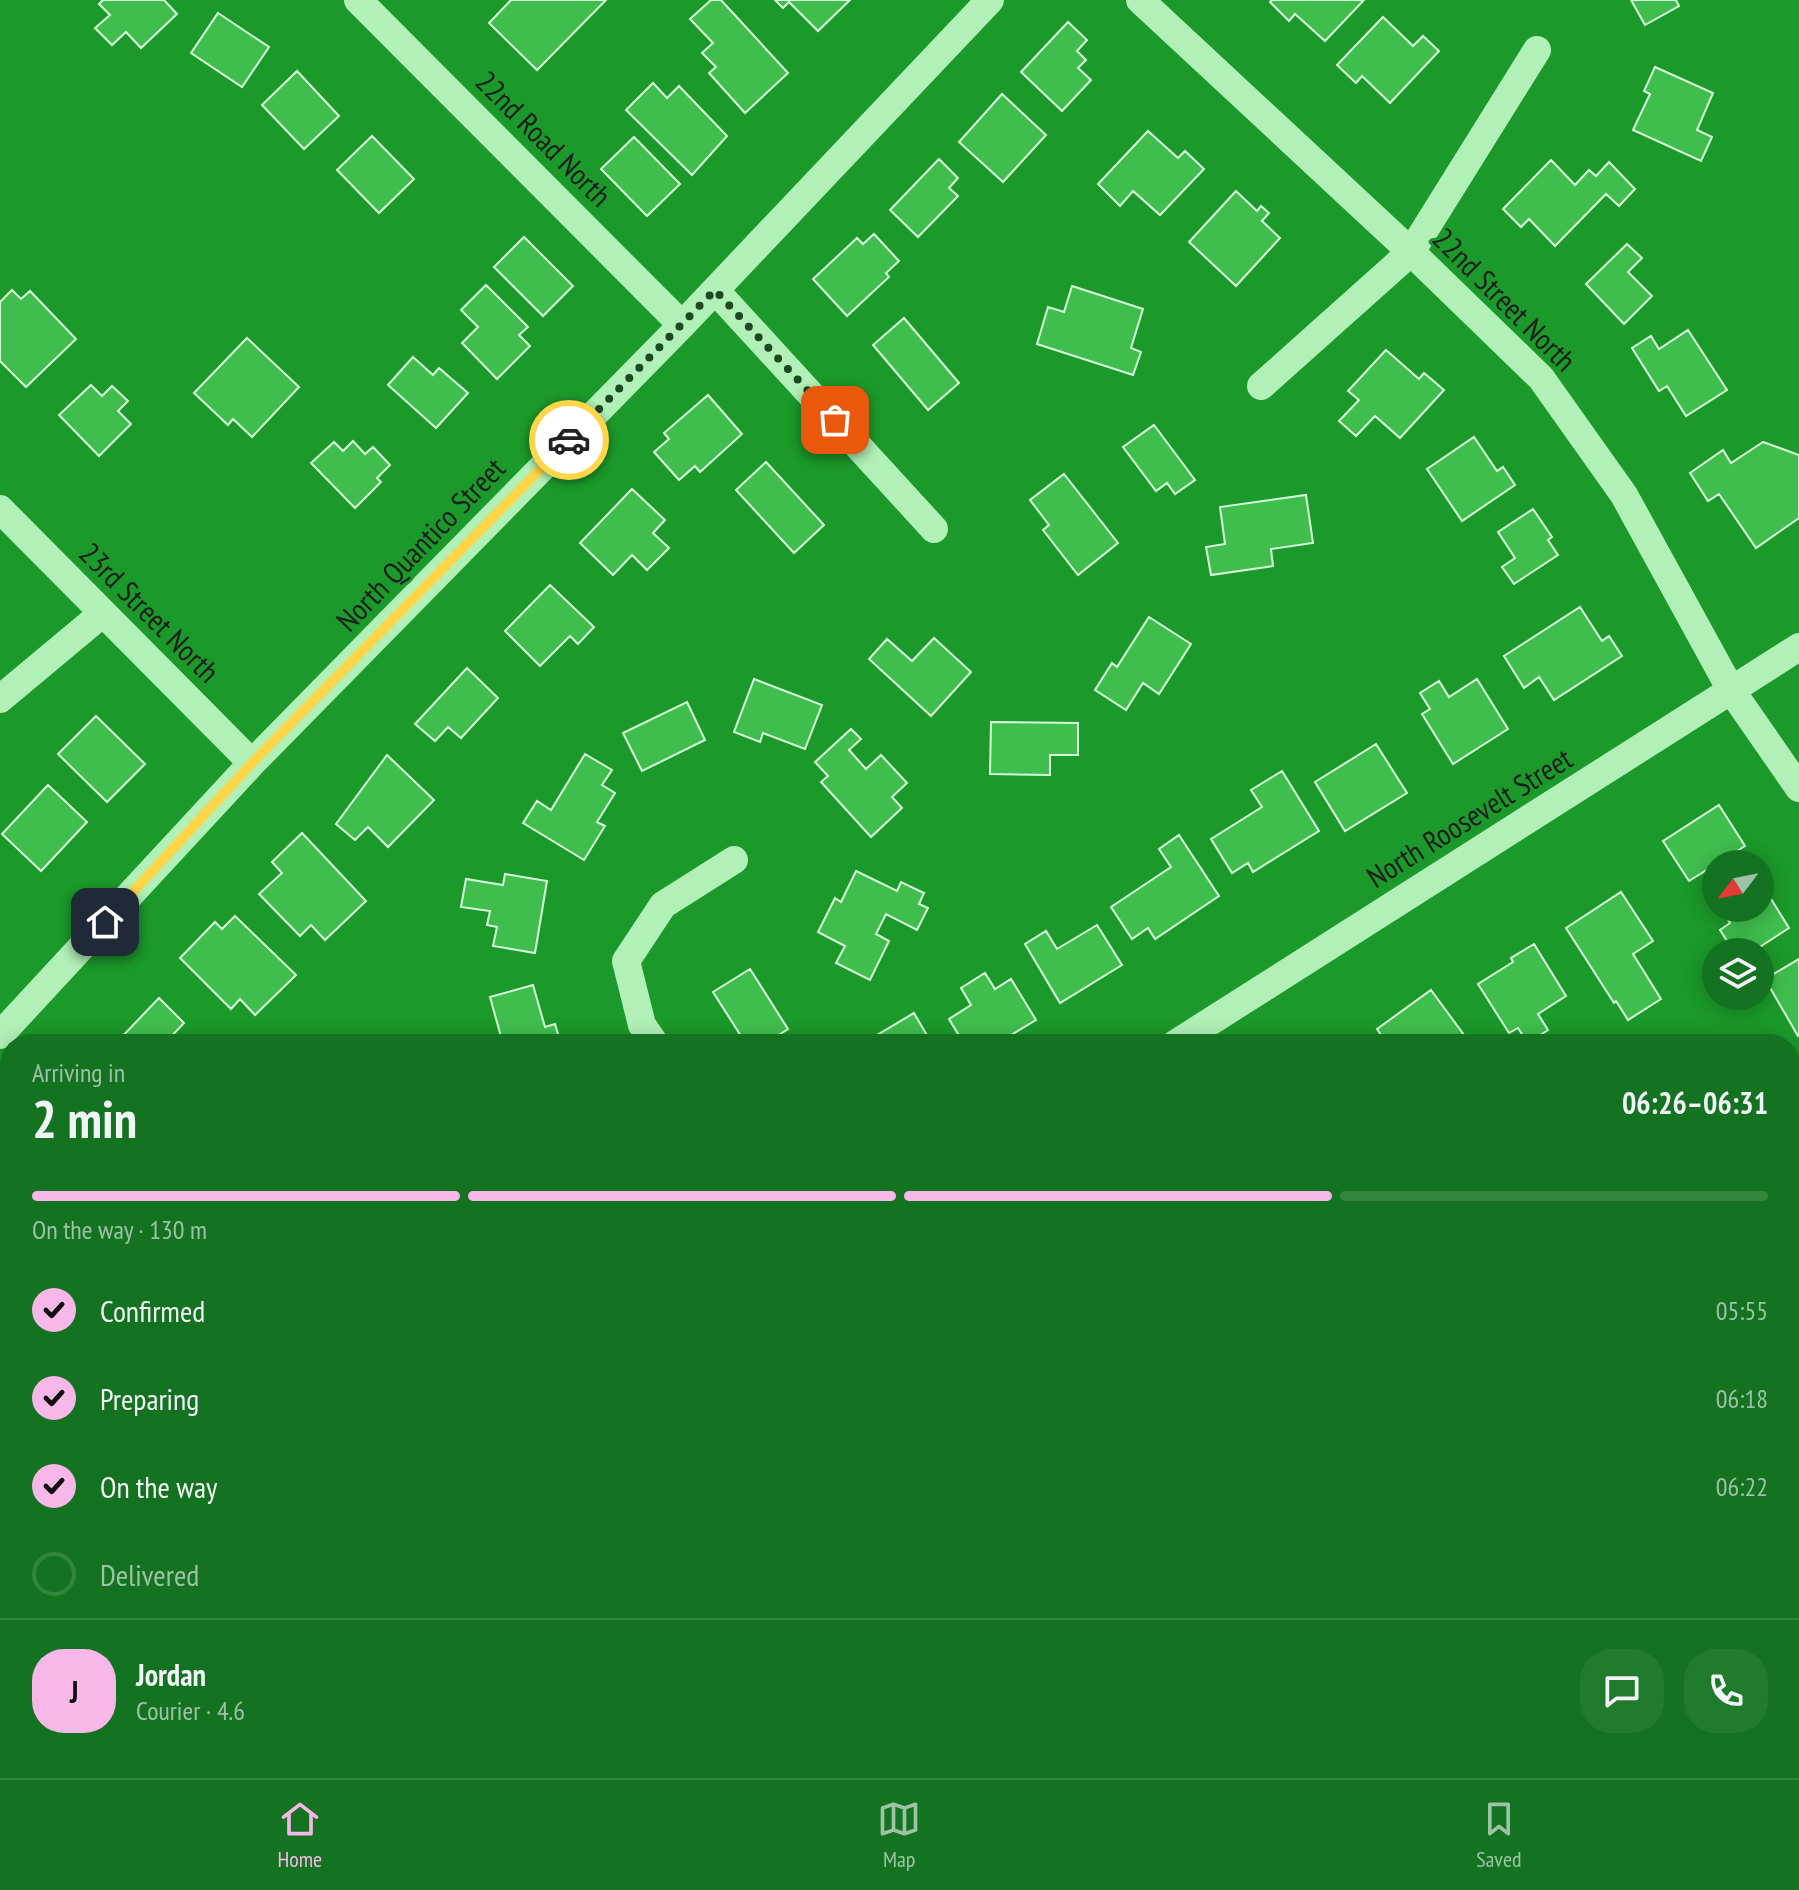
<!DOCTYPE html>
<meta charset="utf-8">
<style>
:root{--surface:#147320;--page:#217b2d;--text:#f1f3f6;--muted:#9dc2a5;--line:#33853e;--accent:#f7b8e9}
body{margin:0;font-family:"PT Sans Narrow",sans-serif;background:var(--page);color:var(--text);height:100vh;display:flex;flex-direction:column;font-size:30px;white-space:nowrap}
*{box-sizing:border-box;margin:0}
p{font-size:26px;color:var(--muted)}
.icon{flex:none;width:44px;height:44px;fill:none;stroke:currentColor;stroke-width:2;stroke-linecap:round;stroke-linejoin:round}
.map{position:relative;flex:1;overflow:hidden}
.sheet{position:absolute;left:0px;top:1034px;width:1800px;height:744px;display:flex;flex-direction:column;background:var(--surface);border-radius:32px 32px 0 0;box-shadow:0 4px 20px #0003}
.sheet>*{flex:none}
.needle{width:52px;rotate:238deg}
.buttons{position:absolute;left:1702px;top:850px;display:grid;gap:16px}
.buttons a{display:grid;place-items:center;width:72px;height:72px;border-radius:50%;background:var(--surface);box-shadow:0 4px 20px #0003;font-size:40px}
.pin{position:absolute;display:grid;place-items:center;width:68px;height:68px;color:#fff;margin:-34px;border-radius:16px;box-shadow:0 4px 12px #0006}
.courier{position:absolute;display:grid;place-items:center;width:80px;height:80px;margin:-40px;border:6px solid #ffd54a;border-radius:50%;background:#fff;color:#222;box-shadow:0 2px 10px #0007}
.headline em{font-style:normal;font-weight:700}
.headline div{display:flex;flex-direction:column-reverse}
.headline{display:flex;align-items:center;justify-content:space-between;height:136px;padding:0 32px}
h1{font-size:52px;font-weight:700;line-height:60px}
.bar{display:grid;grid-template-columns:repeat(4,1fr);gap:12px 8px;align-content:center;height:96px;padding:0 32px}
.bar i{height:10px;border-radius:6px;background:var(--line)}
.bar .current{background:var(--accent)}
.bar p{grid-column:span 4}
.line{display:flex;align-items:center;gap:20px;padding:0 32px;border-top:2px solid var(--line)}
.line div{flex:1}
.round{display:grid;place-items:center;flex:none;width:84px;height:84px;border-radius:32px;background:var(--page)}
ol{padding:0 32px;list-style:none}
li{display:flex;align-items:center;gap:24px;height:88px}
li p{margin-inline-start:auto}
li .icon{padding:8px;border-radius:50%;background:var(--accent);color:#111;stroke-width:4}
li:last-child{color:var(--muted)}
li i{width:44px;height:44px;border:4px solid var(--line);border-radius:50%}
.tabs{display:flex;justify-content:space-around;align-items:center;height:112px;border-top:2px solid var(--line);background:var(--surface);font-size:22px;color:var(--muted)}
.tabs a{display:grid;justify-items:center;gap:4px}
.tabs .current{color:var(--accent)}
.map>svg:first-child{display:block}
.building{fill:#3fbe4d;stroke:#d8fbdb;stroke-width:2}
.lines{fill:none;stroke-linecap:round;stroke-linejoin:round}
.lane{stroke:#b1f0b7;stroke-width:14}
.street{stroke:#b1f0b7;stroke-width:28}
.primary{stroke:#fafffb;stroke-width:44}
.done{stroke:#1c4822;stroke-width:8;stroke-dasharray:0 14.4}
.route{stroke:#ffd54a;stroke-width:10}
.labels{text-anchor:middle;dominant-baseline:central;stroke-width:6;stroke-linejoin:round;paint-order:stroke}
.street-label{font-size:30px;fill:#1d1d1d;stroke:#1b992a}
</style>
<div class="map">
<svg width="1799" height="1778" viewBox="0 0 1799 1778">
<rect width="100%" height="100%" fill="#1b992a"/>
<path class="building" d="M 103,0 L 164,0 L 177,14 L 141,48 L 126,32 L 112,45 L 95,28 L 110,15 L 99,4 Z
M 511,0 L 606,0 L 537,70 L 489,23 Z
M 711,0 L 721,0 L 788,73 L 745,113 L 709,73 L 716,67 L 702,53 L 713,43 L 690,19 Z
M 775,0 L 850,0 L 818,31 L 789,2 L 783,8 Z
M 1272,0 L 1364,0 L 1325,41 L 1295,14 L 1289,21 L 1270,2 Z
M 1631,0 L 1676,0 L 1679,6 L 1645,25 Z
M 218,13 L 269,47 L 242,87 L 191,53 Z
M 1383,17 L 1413,46 L 1423,36 L 1439,51 L 1390,103 L 1362,76 L 1356,83 L 1337,65 Z
M 1068,22 L 1087,40 L 1077,51 L 1086,60 L 1078,68 L 1091,80 L 1062,111 L 1021,72 Z
M 1655,67 L 1713,93 L 1697,130 L 1712,137 L 1701,161 L 1633,130 L 1650,94 L 1644,91 Z
M 297,71 L 339,116 L 304,149 L 262,105 Z
M 653,83 L 667,98 L 679,86 L 727,136 L 692,175 L 626,110 Z
M 1002,94 L 1046,135 L 1003,182 L 959,142 Z
M 1148,131 L 1178,158 L 1185,151 L 1204,169 L 1160,215 L 1133,191 L 1120,206 L 1098,184 Z
M 372,136 L 414,179 L 379,213 L 337,170 Z
M 634,137 L 680,184 L 647,216 L 601,169 Z
M 939,159 L 958,178 L 949,188 L 958,196 L 918,237 L 890,210 Z
M 1551,160 L 1575,185 L 1589,170 L 1596,176 L 1609,162 L 1635,189 L 1619,206 L 1606,194 L 1555,246 L 1529,219 L 1521,227 L 1503,209 Z
M 1236,191 L 1257,211 L 1261,206 L 1269,213 L 1262,221 L 1280,238 L 1236,286 L 1189,242 Z
M 874,234 L 899,261 L 886,273 L 889,277 L 847,316 L 813,279 L 857,238 L 863,244 Z
M 524,237 L 573,286 L 543,316 L 494,267 Z
M 1627,244 L 1642,258 L 1628,272 L 1652,296 L 1624,324 L 1586,284 Z
M 486,285 L 528,327 L 519,335 L 530,346 L 497,379 L 462,343 L 478,327 L 461,310 Z
M 1072,286 L 1143,309 L 1131,348 L 1141,352 L 1133,375 L 1037,344 L 1048,307 L 1064,312 Z
M 12,290 L 21,299 L 30,291 L 76,339 L 26,387 L 0,361 L 0,302 Z
M 904,318 L 959,383 L 928,410 L 873,345 Z
M 1688,330 L 1727,390 L 1686,416 L 1667,386 L 1659,391 L 1632,348 L 1651,336 L 1659,349 Z
M 247,338 L 299,387 L 252,437 L 233,419 L 228,425 L 194,393 Z
M 1386,350 L 1419,379 L 1424,373 L 1444,390 L 1400,438 L 1375,416 L 1356,436 L 1339,421 L 1359,400 L 1348,391 Z
M 413,357 L 433,375 L 439,368 L 468,393 L 436,428 L 388,385 Z
M 91,385 L 102,396 L 112,386 L 128,401 L 118,411 L 131,424 L 99,456 L 59,415 Z
M 708,395 L 742,434 L 700,472 L 695,466 L 679,480 L 654,452 L 669,439 L 664,433 Z
M 1154,425 L 1195,480 L 1175,494 L 1167,483 L 1156,491 L 1123,447 Z
M 1474,437 L 1497,471 L 1503,467 L 1515,485 L 1462,521 L 1427,469 Z
M 353,441 L 365,454 L 373,447 L 390,465 L 377,478 L 381,482 L 355,508 L 311,463 L 334,442 L 343,451 Z
M 1763,442 L 1799,455 L 1799,518 L 1756,548 L 1719,494 L 1708,501 L 1690,473 L 1723,450 L 1731,463 Z
M 766,462 L 824,525 L 794,553 L 736,490 Z
M 1064,474 L 1118,543 L 1078,575 L 1043,530 L 1049,525 L 1030,500 Z
M 632,489 L 665,520 L 653,533 L 669,548 L 647,570 L 632,555 L 613,575 L 580,543 Z
M 1306,495 L 1313,543 L 1271,549 L 1273,566 L 1211,575 L 1206,547 L 1225,544 L 1220,507 Z
M 1533,509 L 1552,537 L 1548,540 L 1558,555 L 1514,584 L 1502,567 L 1515,558 L 1498,532 Z
M 550,585 L 594,627 L 578,644 L 570,636 L 540,666 L 505,631 Z
M 1580,607 L 1602,641 L 1609,636 L 1622,656 L 1554,700 L 1539,677 L 1524,688 L 1504,656 Z
M 1149,617 L 1191,644 L 1159,694 L 1143,683 L 1126,710 L 1095,690 L 1112,663 L 1117,667 Z
M 934,638 L 971,672 L 931,716 L 869,659 L 887,639 L 912,661 Z
M 467,668 L 498,698 L 461,738 L 448,727 L 435,741 L 415,724 Z
M 754,679 L 822,705 L 805,749 L 763,733 L 760,742 L 734,732 Z
M 1477,679 L 1508,729 L 1453,764 L 1422,714 L 1430,709 L 1420,693 L 1439,681 L 1449,697 Z
M 687,702 L 705,740 L 642,771 L 623,733 Z
M 96,716 L 145,764 L 107,802 L 58,754 Z
M 991,722 L 1078,723 L 1078,755 L 1050,755 L 1050,775 L 990,774 Z
M 851,729 L 861,739 L 849,750 L 866,769 L 881,755 L 907,783 L 892,797 L 902,808 L 871,837 L 821,782 L 828,776 L 815,762 Z
M 1376,744 L 1407,793 L 1345,831 L 1315,782 Z
M 585,754 L 612,770 L 602,785 L 615,793 L 597,822 L 605,826 L 584,860 L 523,823 L 537,801 L 551,810 Z
M 387,755 L 434,800 L 388,847 L 368,827 L 355,840 L 336,824 Z
M 1282,771 L 1319,831 L 1253,872 L 1248,863 L 1232,873 L 1211,839 L 1262,807 L 1251,790 Z
M 48,785 L 87,822 L 41,871 L 2,834 Z
M 1719,805 L 1745,846 L 1689,881 L 1663,841 Z
M 302,833 L 366,901 L 325,940 L 311,925 L 300,936 L 259,894 L 282,873 L 272,862 Z
M 1179,835 L 1219,896 L 1155,939 L 1148,928 L 1132,939 L 1111,907 L 1171,867 L 1159,849 Z
M 856,871 L 897,891 L 901,882 L 924,893 L 919,904 L 928,908 L 917,930 L 886,914 L 876,934 L 889,941 L 870,980 L 836,963 L 845,946 L 818,932 L 835,898 L 841,902 Z
M 505,874 L 547,881 L 535,953 L 493,946 L 497,927 L 487,925 L 490,911 L 461,907 L 466,879 L 503,885 Z
M 1760,881 L 1789,928 L 1752,952 L 1734,952 L 1720,930 L 1730,923 L 1721,908 L 1760,908 Z
M 1621,892 L 1653,941 L 1633,954 L 1661,999 L 1628,1020 L 1616,1001 L 1614,1003 L 1566,928 Z
M 235,916 L 296,975 L 255,1015 L 240,999 L 231,1009 L 180,958 L 215,922 L 222,929 Z
M 1097,925 L 1122,965 L 1060,1003 L 1025,944 L 1046,931 L 1057,949 Z
M 1534,944 L 1566,996 L 1538,1014 L 1548,1030 L 1528,1043 L 1518,1028 L 1509,1033 L 1478,984 L 1513,962 L 1511,958 Z
M 1799,959 L 1799,1035 L 1798,1036 L 1765,979 Z
M 750,969 L 788,1029 L 765,1044 L 746,1044 L 713,992 Z
M 985,973 L 995,989 L 1011,979 L 1036,1020 L 996,1044 L 964,1044 L 949,1019 L 971,1005 L 961,988 Z
M 533,985 L 545,1027 L 555,1024 L 561,1044 L 503,1044 L 490,997 Z
M 1431,990 L 1467,1039 L 1460,1044 L 1387,1044 L 1377,1029 Z
M 159,998 L 184,1023 L 164,1044 L 115,1044 Z
M 914,1013 L 932,1044 L 862,1044 Z
M 1799,1070 L 1799,1124 L 1790,1130 L 1790,1100 L 1795,1097 L 1790,1089 L 1790,1076 Z
M 1790,1277 L 1799,1293 L 1799,1326 L 1790,1331 Z
M 3,1517 L 10,1520 L 10,1572 L 0,1567 L 0,1524 Z
M 0,1716 L 10,1720 L 10,1755 L 3,1771 L 0,1769 Z
M 32,1768 L 104,1768 L 100,1778 L 28,1778 Z
M 521,1768 L 592,1768 L 588,1778 L 517,1778 Z
M 622,1768 L 645,1768 L 659,1774 L 657,1778 L 618,1778 Z
M 1349,1768 L 1412,1768 L 1394,1778 L 1354,1778 Z"/>
<g class="lines">
<path class="lane" d="M 0,1637 L 10,1642
M 305,1768 L 328,1778
M 1119,1778 L 1133,1768"/>
<path class="street" d="M 358,0 L 682,325
M 1140,0 L 1411,252 L 1541,378 L 1624,495 L 1731,690 L 1799,788
M 715,290 L 934,529
M 1261,386 L 1411,252 L 1537,50
M 0,509 L 252,763
M 0,699 L 103,613
M 0,1035 L 252,763 L 682,325 L 990,0
M 655,1044 L 642,1025 L 626,961 L 663,905 L 734,860
M 1175,1044 L 1799,647
M 1569,1768 L 1575,1778"/>
<path class="primary" d="M 0,1359 L 10,1363
M 0,1409 L 10,1414
M 1790,1643 L 1799,1637
M 1790,1711 L 1799,1705
M 906,1768 L 930,1778
M 1600,1778 L 1615,1768
M 1697,1778 L 1711,1768"/>
</g>
<g class="lines">
<path class="done" d="M 569,440 L 715,290 L 835,420"/>
<path class="route" d="M 105,922 L 252,763 L 569,440"/>
</g>
<g class="labels">
<g class="street-label">
<text transform="translate(544 138) rotate(45)">22nd Road North</text>
<text transform="translate(1505 299) rotate(45)">22nd Street North</text>
<text transform="translate(420 544) rotate(-46)">North Quantico Street</text>
<text transform="translate(150 612) rotate(45)">23rd Street North</text>
<text transform="translate(1469 817) rotate(-32)">North Roosevelt Street</text>
</g>
</g>
</svg>
<div class="buttons">
<a><svg class="needle" viewBox="-14 -14 28 28"><path d="M0-13l5 13h-10z" fill="#e53935"/><path d="M0 13l5-13h-10z" fill="#9dc2a5"/></svg></a>
<a><svg class="icon" aria-label="layers" viewBox="0 0 24 24"><path d="M12 4l9 5-9 5-9-5zM3 14l9 5 9-5"/></svg></a>
</div>
<div class="pin" style="left:835px;top:420px;background:#ea580c"><svg class="icon" aria-label="bag" viewBox="0 0 24 24"><path d="M5 8h14l-1 12H6zM9 8a3 3 0 0 1 6 0"/></svg></div>
<div class="pin" style="left:105px;top:922px;background:#1f2937"><svg class="icon" aria-label="home" viewBox="0 0 24 24"><path d="M3 11l9-7 9 7M6 9v11h12V9"/></svg></div>
<div class="courier" style="left:569px;top:440px"><svg class="icon" aria-label="car" viewBox="0 0 24 24"><path d="M5 17H2v-5l4-1 3-4h7l3 4 3 1v5h-3M9 17h6M6 11h13"/><circle cx="7" cy="17" r="2"/><circle cx="17" cy="17" r="2"/></svg></div>
<section class="sheet">
<div class="headline"><div><h1>2 min</h1><p>Arriving in</p></div><em>06:26–06:31</em></div>
<div class="bar"><i class="current"></i><i class="current"></i><i class="current"></i><i></i><p>On the way · 130 m</p></div>
<ol>
<li><svg class="icon" aria-label="check" viewBox="0 0 24 24"><path d="M5 12l5 5 9-10"/></svg>Confirmed<p>05:55</p></li>
<li><svg class="icon" aria-label="check" viewBox="0 0 24 24"><path d="M5 12l5 5 9-10"/></svg>Preparing<p>06:18</p></li>
<li><svg class="icon" aria-label="check" viewBox="0 0 24 24"><path d="M5 12l5 5 9-10"/></svg>On the way<p>06:22</p></li>
<li><i></i>Delivered</li>
</ol>
<div class="line" style="height:144px"><b class="round" style="background:var(--accent);color:#111">J</b><div><b>Jordan</b><p>Courier · 4.6</p></div><a class="round"><svg class="icon" aria-label="chat" viewBox="0 0 24 24"><path d="M4 5h16v11H9l-5 4z"/></svg></a><a class="round"><svg class="icon" aria-label="phone" viewBox="0 0 24 24"><path d="M5 4h4l2 5-3 2q2 4 5 5l2-3 5 2v4C11 20 4 13 5 4z"/></svg></a></div>
</section>
</div>
<nav class="tabs">
<a class="current"><svg class="icon" aria-label="home" viewBox="0 0 24 24"><path d="M3 11l9-7 9 7M6 9v11h12V9"/></svg>Home</a>
<a><svg class="icon" aria-label="map" viewBox="0 0 24 24"><path d="M3 6l6-2 6 2 6-2v14l-6 2-6-2-6 2zM9 4v14M15 6v14"/></svg>Map</a>
<a><svg class="icon" aria-label="saved" viewBox="0 0 24 24"><path d="M7 4h10v16l-5-4-5 4z"/></svg>Saved</a>
</nav>
